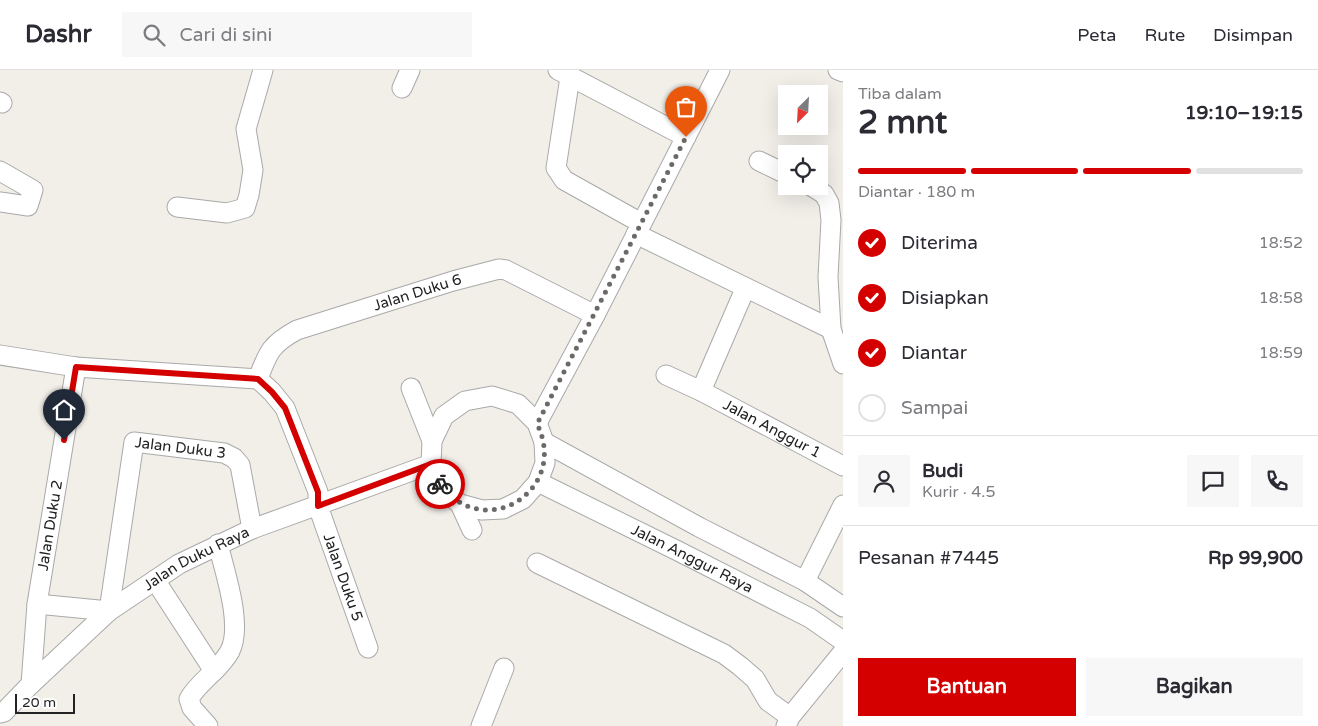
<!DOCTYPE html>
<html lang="id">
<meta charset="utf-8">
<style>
:root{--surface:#fff;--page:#f7f7f7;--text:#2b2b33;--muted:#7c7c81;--line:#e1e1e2;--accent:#d40000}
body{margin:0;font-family:"Varela Round",sans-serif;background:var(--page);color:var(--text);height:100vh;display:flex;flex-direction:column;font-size:19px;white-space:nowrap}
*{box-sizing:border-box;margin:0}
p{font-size:16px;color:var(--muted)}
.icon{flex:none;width:28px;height:28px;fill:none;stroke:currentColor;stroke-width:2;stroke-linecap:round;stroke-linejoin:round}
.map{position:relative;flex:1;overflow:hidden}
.panel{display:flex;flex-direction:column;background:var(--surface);width:475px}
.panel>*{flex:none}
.needle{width:32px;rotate:204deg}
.controls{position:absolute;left:778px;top:15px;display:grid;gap:10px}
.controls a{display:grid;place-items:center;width:50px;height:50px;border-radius:0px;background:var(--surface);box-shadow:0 5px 20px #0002;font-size:25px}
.scale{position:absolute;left:15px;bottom:12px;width:60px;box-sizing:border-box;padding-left:5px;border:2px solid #222;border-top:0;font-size:14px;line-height:18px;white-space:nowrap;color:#222;-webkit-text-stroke:4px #fff;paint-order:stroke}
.pin{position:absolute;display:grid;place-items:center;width:42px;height:42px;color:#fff;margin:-51px -21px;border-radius:50% 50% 50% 0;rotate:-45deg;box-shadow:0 0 5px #0007}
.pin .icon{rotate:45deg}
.courier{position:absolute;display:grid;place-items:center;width:50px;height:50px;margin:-25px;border:4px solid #d40000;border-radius:50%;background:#fff;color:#222;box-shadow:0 1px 6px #0007}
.head em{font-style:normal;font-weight:700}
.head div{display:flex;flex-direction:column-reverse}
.head{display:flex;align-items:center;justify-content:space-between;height:85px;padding:0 15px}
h1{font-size:32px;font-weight:700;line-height:38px}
.bar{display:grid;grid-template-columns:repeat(4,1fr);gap:8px 5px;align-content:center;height:60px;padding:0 15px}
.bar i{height:6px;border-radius:4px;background:var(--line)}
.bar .selected{background:var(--accent)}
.bar p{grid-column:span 4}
.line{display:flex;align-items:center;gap:12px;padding:0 15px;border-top:1px solid var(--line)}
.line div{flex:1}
.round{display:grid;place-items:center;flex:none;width:52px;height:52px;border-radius:0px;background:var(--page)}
ol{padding:0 15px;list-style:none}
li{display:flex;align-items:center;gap:15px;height:55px}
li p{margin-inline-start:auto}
li .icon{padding:5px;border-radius:50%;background:var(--accent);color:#fff;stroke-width:4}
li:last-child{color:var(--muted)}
li i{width:28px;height:28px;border:2px solid var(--line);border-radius:50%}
.primary-button{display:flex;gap:10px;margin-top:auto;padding:10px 15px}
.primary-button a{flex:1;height:58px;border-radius:0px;background:var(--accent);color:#fff;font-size:20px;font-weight:700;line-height:58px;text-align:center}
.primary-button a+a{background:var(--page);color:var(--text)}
header{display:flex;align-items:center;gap:30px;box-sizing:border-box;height:70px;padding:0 25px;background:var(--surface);border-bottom:1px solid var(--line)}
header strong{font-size:24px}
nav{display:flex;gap:28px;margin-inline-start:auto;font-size:18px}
.search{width:350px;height:45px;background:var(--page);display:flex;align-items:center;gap:12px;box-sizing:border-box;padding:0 18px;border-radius:0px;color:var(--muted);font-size:19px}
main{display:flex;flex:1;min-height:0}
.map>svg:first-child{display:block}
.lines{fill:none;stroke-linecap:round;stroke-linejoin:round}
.street-casing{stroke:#a9a9a9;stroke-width:21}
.street{stroke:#fff;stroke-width:19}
.done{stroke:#6b6a68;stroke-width:5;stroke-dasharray:0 9}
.route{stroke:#d40000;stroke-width:6}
.labels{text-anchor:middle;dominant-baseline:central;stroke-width:4;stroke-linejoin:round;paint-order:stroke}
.street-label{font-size:15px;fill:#222;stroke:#fff}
</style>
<header>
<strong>Dashr</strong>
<div class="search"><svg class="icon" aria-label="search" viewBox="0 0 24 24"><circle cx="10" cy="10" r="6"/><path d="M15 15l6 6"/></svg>Cari di sini</div>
<nav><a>Peta</a><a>Rute</a><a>Disimpan</a></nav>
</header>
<main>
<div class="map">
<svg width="843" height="656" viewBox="0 0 843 656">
<rect width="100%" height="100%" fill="#f2efe9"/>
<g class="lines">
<defs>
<g id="street">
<path d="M 558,0 L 686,67"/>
<path d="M 838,0 L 843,2"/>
<path d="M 570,7 L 556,98 L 564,110 L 641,153"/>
<path d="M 402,18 L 410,0"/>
<path d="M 0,32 L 2,33"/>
<path d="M 759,91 L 786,104"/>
<path d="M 0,101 L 33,120 L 28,136 L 0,132"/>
<path d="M 811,116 L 824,124 L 829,133 L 831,150 L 828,207 L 831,259 L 843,294"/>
<path d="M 177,137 L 227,143 L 245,138 L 249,125 L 253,100 L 246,59 L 263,0"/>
<path d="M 636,164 L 831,259"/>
<path id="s1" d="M 0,285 L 76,297 L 258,309 L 272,322 L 285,338 L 318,422 L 318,436 L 368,578"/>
<path id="s2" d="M 666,305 L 701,321 L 843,396"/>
<path id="s3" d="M 258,309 C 268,282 271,274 297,260 L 453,211 L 499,199 L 506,200 L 595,245"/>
<path d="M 411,318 L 432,371"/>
<path d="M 701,321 L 745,219"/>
<path d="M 537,353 L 595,245 L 720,0"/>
<path d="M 544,372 L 699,457 L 805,511 L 843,537"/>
<path id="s4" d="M 538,412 L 678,481 L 810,548 L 843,571"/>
<path d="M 460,434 L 482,440 L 503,439 L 523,429 L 538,412 L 545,393 L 544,372 L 537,353 L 518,334 L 492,326 L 465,331 L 444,346 L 432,371 L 431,394 L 437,410 L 447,423 L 460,434 L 472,460"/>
<path d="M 537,493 L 724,584 L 740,596 L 755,609 L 768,631 L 790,647"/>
<path d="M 155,510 L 214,601"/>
<path d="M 805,511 L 843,435"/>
<path id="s5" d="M 37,534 L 109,541 L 134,372 L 224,383 L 234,388 L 240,395 L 252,459"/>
<path id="s6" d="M 31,614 L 37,534 L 76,297"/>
<path id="s7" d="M 0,643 L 4,642 L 31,614 L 109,541 L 179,494 L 252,459 L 431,394"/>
<path d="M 208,656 L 192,638 L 189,629 C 199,611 220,600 230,581 C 243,555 225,503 218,474"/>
<path d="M 481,656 L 504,598"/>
<path d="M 786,656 L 790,647 L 843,582"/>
</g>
</defs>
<use href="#street" class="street-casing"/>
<use href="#street" class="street"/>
</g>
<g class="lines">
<path class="done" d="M 440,414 C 484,474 570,420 537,354 L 686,67"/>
<path class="route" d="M 64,370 L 76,297 L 258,309 L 272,322 L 285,338 L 318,422 L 318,436 L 431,394 L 440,414"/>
</g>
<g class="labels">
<g class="street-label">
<text stroke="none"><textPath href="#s3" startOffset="191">Jalan Duku 6</textPath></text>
<text stroke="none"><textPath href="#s2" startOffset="119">Jalan Anggur 1</textPath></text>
<text stroke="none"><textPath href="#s5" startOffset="290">Jalan Duku 3</textPath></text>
<text stroke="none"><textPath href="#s6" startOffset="160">Jalan Duku 2</textPath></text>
<text stroke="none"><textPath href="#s7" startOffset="252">Jalan Duku Raya</textPath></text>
<text stroke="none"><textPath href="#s4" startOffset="172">Jalan Anggur Raya</textPath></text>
<text stroke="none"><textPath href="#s1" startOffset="479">Jalan Duku 5</textPath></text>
</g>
</g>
</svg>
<div class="controls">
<a><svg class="needle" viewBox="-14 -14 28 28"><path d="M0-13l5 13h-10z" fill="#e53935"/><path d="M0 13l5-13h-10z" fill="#7c7c81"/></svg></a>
<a><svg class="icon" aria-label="locate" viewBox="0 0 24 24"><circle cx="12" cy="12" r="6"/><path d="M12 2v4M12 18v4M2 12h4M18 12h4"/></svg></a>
</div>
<div class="scale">20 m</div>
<div class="pin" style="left:686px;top:67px;background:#ea580c"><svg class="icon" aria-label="bag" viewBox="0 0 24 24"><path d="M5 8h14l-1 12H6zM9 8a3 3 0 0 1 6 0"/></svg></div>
<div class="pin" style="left:64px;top:370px;background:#1f2937"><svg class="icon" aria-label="home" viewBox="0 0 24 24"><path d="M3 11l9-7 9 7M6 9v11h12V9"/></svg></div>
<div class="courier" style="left:440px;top:414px"><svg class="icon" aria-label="bike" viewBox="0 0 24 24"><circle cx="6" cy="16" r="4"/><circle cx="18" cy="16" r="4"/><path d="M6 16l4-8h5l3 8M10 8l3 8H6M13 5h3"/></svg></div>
</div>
<section class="panel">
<div class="head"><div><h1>2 mnt</h1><p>Tiba dalam</p></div><em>19:10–19:15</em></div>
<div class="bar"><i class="selected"></i><i class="selected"></i><i class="selected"></i><i></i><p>Diantar · 180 m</p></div>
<ol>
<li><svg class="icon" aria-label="check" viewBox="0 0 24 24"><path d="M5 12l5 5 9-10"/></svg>Diterima<p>18:52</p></li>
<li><svg class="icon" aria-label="check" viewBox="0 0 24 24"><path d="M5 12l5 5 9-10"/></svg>Disiapkan<p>18:58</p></li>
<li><svg class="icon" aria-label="check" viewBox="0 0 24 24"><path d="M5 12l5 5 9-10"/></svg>Diantar<p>18:59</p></li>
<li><i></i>Sampai</li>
</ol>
<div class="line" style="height:90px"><a class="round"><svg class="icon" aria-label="person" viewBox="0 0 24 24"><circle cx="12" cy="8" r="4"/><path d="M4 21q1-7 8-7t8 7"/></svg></a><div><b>Budi</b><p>Kurir · 4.5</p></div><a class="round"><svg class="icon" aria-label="chat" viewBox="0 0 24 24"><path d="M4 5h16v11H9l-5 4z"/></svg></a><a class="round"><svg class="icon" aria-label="phone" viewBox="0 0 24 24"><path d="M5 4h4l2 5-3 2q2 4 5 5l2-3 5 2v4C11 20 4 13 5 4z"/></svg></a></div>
<div class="line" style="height:65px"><div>Pesanan #7445</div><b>Rp 99,900</b></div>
<div class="primary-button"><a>Bantuan</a><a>Bagikan</a></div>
</section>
</main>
